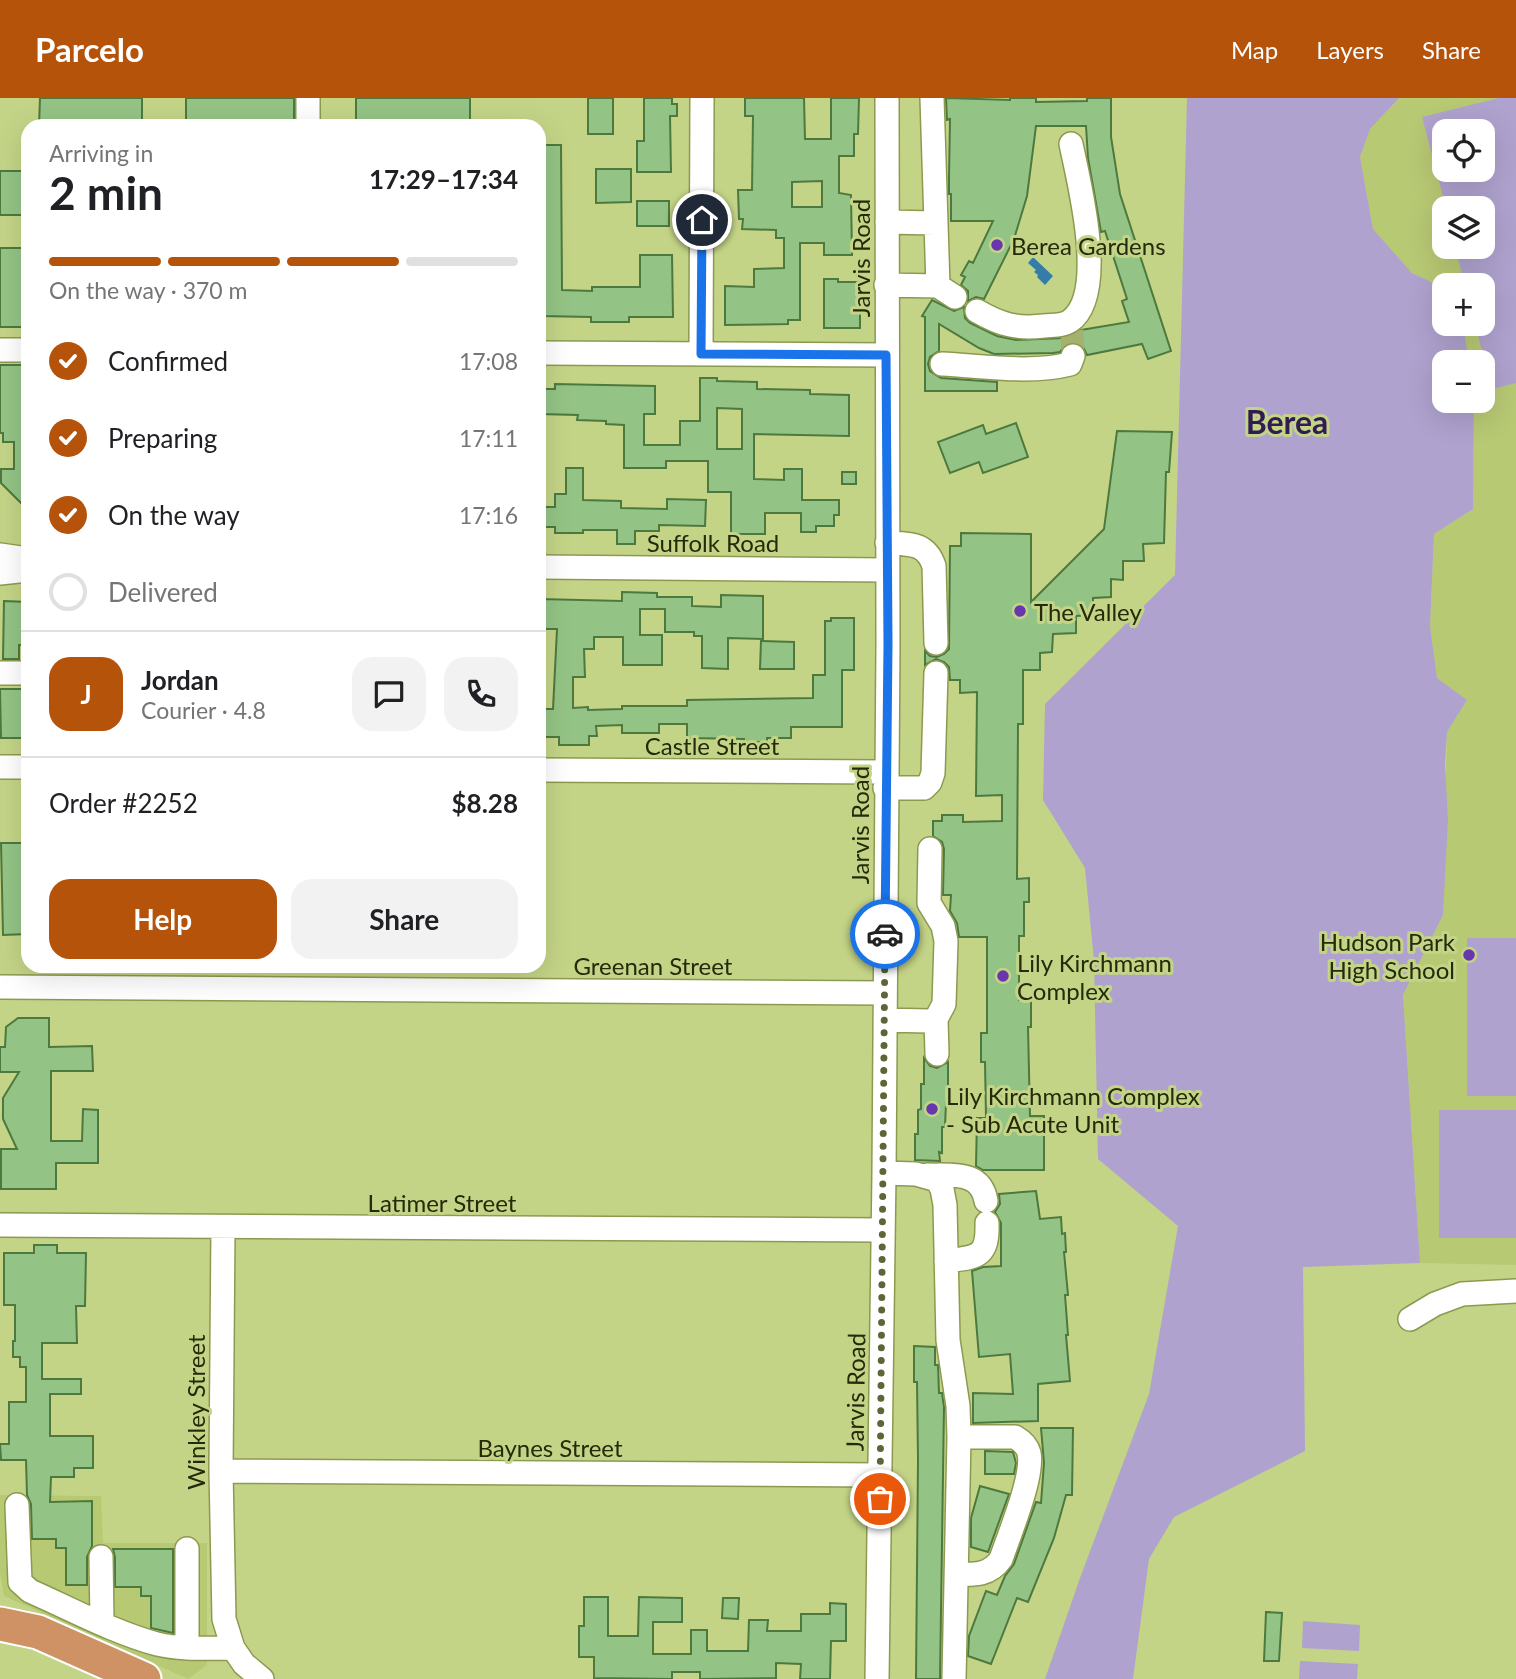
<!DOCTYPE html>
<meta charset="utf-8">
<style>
:root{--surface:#fff;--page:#f2f2f2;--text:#202124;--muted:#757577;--line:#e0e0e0;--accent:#b45309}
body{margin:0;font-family:Lato,sans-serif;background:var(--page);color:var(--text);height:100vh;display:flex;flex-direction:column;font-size:26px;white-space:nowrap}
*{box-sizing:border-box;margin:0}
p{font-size:23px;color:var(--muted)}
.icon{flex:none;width:38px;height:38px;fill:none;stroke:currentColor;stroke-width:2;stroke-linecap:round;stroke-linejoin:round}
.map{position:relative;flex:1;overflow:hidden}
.drawer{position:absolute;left:21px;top:21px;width:525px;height:854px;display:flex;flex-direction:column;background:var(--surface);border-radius:21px;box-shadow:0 7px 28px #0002}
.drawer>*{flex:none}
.tools{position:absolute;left:1432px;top:21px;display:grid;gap:14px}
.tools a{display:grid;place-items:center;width:63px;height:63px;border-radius:14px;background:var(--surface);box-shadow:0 7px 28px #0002;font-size:35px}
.pin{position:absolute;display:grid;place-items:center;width:60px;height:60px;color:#fff;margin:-30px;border:4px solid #fff;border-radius:50%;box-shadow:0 2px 7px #0007}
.courier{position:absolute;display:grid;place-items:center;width:70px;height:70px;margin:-35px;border:5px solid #1a73e8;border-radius:50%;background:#fff;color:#222;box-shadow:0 2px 9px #0007}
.overview em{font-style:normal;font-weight:700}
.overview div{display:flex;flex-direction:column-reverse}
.overview{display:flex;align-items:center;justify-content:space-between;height:119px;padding:0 28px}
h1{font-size:46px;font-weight:700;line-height:52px}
.bar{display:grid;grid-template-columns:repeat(4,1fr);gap:10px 7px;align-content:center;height:84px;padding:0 28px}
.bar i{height:9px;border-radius:5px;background:var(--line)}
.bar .selected{background:var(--accent)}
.bar p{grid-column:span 4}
.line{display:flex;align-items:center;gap:18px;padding:0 28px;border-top:2px solid var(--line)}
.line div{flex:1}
.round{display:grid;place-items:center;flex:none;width:74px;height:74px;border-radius:21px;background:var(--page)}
ol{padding:0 28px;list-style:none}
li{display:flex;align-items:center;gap:21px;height:77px}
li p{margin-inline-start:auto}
li .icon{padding:7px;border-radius:50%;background:var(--accent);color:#fff;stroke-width:4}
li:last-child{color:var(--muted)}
li i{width:38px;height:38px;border:4px solid var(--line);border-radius:50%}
.primary-button{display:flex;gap:14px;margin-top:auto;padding:14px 28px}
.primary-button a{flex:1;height:80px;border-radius:21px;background:var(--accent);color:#fff;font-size:28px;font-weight:700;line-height:80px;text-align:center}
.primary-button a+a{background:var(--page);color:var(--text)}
header{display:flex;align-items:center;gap:42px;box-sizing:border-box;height:98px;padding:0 35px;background:var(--accent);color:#fff}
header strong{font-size:33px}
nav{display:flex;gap:38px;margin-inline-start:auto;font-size:24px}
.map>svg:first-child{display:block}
.built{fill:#b8c974;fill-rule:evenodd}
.green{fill:#afa2ce;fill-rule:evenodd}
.water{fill:#357da8}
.building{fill:#94c485;stroke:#4d793e;stroke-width:2;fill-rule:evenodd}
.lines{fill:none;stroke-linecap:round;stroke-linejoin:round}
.minor-tunnel{stroke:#a4b26e;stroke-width:23;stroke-dasharray:23 11;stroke-linecap:butt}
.minor-casing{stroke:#8c9a4f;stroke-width:26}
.highway-casing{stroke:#fff;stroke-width:37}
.minor{stroke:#fff;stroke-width:23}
.highway{stroke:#ce9264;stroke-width:33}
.done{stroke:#5c6636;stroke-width:7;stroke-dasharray:0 12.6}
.route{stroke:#1a73e8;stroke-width:9}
.poi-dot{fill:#6836ad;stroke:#c4d487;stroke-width:2.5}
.labels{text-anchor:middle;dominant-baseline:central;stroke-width:6;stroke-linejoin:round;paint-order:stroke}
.poi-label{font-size:24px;fill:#242a0a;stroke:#c4d487;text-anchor:start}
.street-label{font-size:24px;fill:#242a0a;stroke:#c4d487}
.district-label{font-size:32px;font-weight:bold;fill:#321b55;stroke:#c4d487}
</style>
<header>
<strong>Parcelo</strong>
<nav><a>Map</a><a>Layers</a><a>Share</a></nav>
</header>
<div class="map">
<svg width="1516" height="1581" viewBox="0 0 1516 1581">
<rect width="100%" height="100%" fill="#c4d487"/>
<path class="built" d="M 1399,0 L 1516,0 L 1516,1167 L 1420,1165 L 1403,897 L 1443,817 L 1447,634 L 1467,602 L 1437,580 L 1430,528 L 1434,436 L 1473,411 L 1474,303 L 1482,303 L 1482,264 L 1469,264 L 1463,226 L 1482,226 L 1482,187 L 1444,187 L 1444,190 L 1412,175 L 1373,131 L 1360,59 L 1370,31 ZM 1444,33 L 1482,33 L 1482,72 L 1444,72 ZM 1444,110 L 1482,110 L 1482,149 L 1444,149 Z
M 0,1397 L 101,1398 L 103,1445 L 207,1445 L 207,1567 L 188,1581 L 4,1498 L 0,1475 Z"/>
<path class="green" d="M 1187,0 L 1399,0 L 1370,31 L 1360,59 L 1373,131 L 1412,175 L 1444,190 L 1444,226 L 1463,226 L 1469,264 L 1444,264 L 1444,303 L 1474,303 L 1473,411 L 1434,436 L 1430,528 L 1437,580 L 1467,602 L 1447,634 L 1445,665 L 1448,722 L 1443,817 L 1403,897 L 1420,1165 L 1303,1169 L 1305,1353 L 1174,1419 L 1149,1461 L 1133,1581 L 1045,1581 L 1080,1480 L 1149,1296 L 1178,1128 L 1098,1061 L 1094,863 L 1085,770 L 1043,702 L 1045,606 L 1175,477 Z
M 1499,0 L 1516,0 L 1516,285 L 1492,291 L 1475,226 L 1482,226 L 1482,187 L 1465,187 L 1455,149 L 1482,149 L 1482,110 L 1446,110 L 1422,19 ZM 1444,33 L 1482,33 L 1482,72 L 1444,72 Z
M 1467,840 L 1516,840 L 1516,998 L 1467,998 Z
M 1439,1012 L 1516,1012 L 1516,1140 L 1439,1140 Z
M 1303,1523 L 1360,1527 L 1359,1553 L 1302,1550 Z
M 1300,1563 L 1358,1566 L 1357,1581 L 1299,1581 Z"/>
<path class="water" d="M 1033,159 L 1053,178 L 1045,187 L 1037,179 L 1038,177 L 1034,174 L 1036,172 L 1028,165 Z"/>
<path class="building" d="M 40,0 L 142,0 L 142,28 L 39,28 Z
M 186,0 L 294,0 L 294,28 L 186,28 Z
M 356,0 L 470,0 L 470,28 L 356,28 Z
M 588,0 L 613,0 L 613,36 L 588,36 Z
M 644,0 L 672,0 L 672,6 L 677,6 L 677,18 L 670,18 L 671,74 L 637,74 L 637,43 L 644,43 Z
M 745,0 L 804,0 L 805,41 L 831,41 L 831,0 L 859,0 L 858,36 L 854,36 L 854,58 L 839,58 L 839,95 L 851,97 L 852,157 L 824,157 L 824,145 L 800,145 L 800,222 L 788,222 L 788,226 L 725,227 L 725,188 L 754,189 L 754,171 L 784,170 L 784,140 L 776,140 L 776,132 L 742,131 L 743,121 L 739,121 L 738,92 L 752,92 L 753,18 L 745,18 ZM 822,83 L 822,109 L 792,109 L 792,84 Z
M 946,0 L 1010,2 L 1010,0 L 1036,0 L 1036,4 L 1087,3 L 1087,0 L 1111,0 L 1111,39 L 1120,96 L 1171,253 L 1148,261 L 1142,246 L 1087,257 L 1083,249 L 1071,244 L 1065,247 L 1060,254 L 1053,255 L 994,256 L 979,250 L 939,226 L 939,253 L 930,259 L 928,266 L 930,273 L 941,280 L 997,284 L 997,293 L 925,293 L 925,219 L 922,218 L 932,202 L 954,213 L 964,209 L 965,220 L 970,225 L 997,238 L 1016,242 L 1063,240 L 1081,232 L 1129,224 L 1122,203 L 1127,201 L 1105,133 L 1101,134 L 1088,60 L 1086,28 L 1036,28 L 1027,98 L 1014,141 L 984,201 L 976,199 L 968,203 L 968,193 L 961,187 L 965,179 L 961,177 L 969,163 L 973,165 L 993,123 L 951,123 L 951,96 L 949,96 L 949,79 L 950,21 L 947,22 Z
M 541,47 L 561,47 L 562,192 L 592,193 L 592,189 L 640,189 L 640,157 L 672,157 L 673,219 L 629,219 L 629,224 L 591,224 L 591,219 L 541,218 L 539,138 L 542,138 Z
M 596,71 L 631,71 L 631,104 L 596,105 Z
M 0,73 L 28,73 L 28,117 L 0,117 Z
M 637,103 L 669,103 L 669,128 L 637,128 Z
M 0,150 L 28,150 L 28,229 L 0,229 Z
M 824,181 L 838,181 L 838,184 L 860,184 L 860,230 L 824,230 Z
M 0,267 L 28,267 L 28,412 L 1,385 L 1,371 L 14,371 L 14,344 L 3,344 L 3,335 L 0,335 Z
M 700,280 L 717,280 L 717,283 L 757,284 L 757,291 L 810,292 L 810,296 L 849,297 L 849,338 L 754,336 L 754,381 L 784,382 L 784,371 L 802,371 L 802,402 L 839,402 L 839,417 L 834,417 L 834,428 L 816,428 L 816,434 L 801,434 L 801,415 L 765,415 L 765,436 L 731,436 L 731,394 L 708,394 L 708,363 L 666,363 L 666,370 L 624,370 L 624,327 L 606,326 L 606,323 L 577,322 L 578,317 L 539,316 L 539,291 L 555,291 L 555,286 L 655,288 L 655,316 L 644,316 L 644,347 L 680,347 L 680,323 L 700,323 ZM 717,310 L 742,311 L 742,351 L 717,351 Z
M 1016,325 L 1028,359 L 983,375 L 979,364 L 950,375 L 938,344 L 983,327 L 986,336 Z
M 1117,333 L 1172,334 L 1169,374 L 1166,374 L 1164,445 L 1143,446 L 1144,463 L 1123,463 L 1123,482 L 1111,481 L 1111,499 L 1093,500 L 1093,517 L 1076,518 L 1076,535 L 1053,536 L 1052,554 L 1040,555 L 1040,572 L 1023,572 L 1023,626 L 1018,626 L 1017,781 L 1029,780 L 1029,804 L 1024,804 L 1024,838 L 1019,838 L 1019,902 L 1031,902 L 1031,929 L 1028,929 L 1030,1018 L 1044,1018 L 1044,1072 L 983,1072 L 976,1068 L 977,1020 L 986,1020 L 985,964 L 981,964 L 981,935 L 987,935 L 987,839 L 959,839 L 957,825 L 950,813 L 951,797 L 943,797 L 944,751 L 942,744 L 933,738 L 933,723 L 942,723 L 942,717 L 963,717 L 963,724 L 1002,723 L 1002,697 L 976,698 L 977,594 L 960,595 L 960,582 L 950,582 L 949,569 L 944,564 L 936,561 L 925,567 L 925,553 L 930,558 L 937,559 L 944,556 L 949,551 L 950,448 L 961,448 L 961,435 L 1031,436 L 1031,504 L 1104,431 Z
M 566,370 L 583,370 L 583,402 L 621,403 L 621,410 L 667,411 L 667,401 L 706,402 L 705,428 L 659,427 L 659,433 L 635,433 L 635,446 L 617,446 L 617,432 L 583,432 L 583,435 L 555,435 L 555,429 L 539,429 L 539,409 L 555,409 L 555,396 L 566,396 Z
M 842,374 L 856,374 L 856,386 L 842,386 Z
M 622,494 L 657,495 L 657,499 L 692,499 L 692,508 L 721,509 L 721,497 L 763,498 L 763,541 L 728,540 L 728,571 L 702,570 L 702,538 L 694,538 L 694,534 L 665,534 L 665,511 L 640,511 L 640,537 L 662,537 L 662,567 L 623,567 L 623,539 L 594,539 L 594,551 L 584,551 L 585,579 L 573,579 L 573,610 L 588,609 L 588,612 L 622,611 L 622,608 L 687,608 L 687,602 L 813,600 L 813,577 L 825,577 L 825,523 L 831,523 L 831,520 L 854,520 L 854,572 L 842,572 L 842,629 L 791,629 L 791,640 L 767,640 L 767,644 L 744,644 L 744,641 L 687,640 L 687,626 L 659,626 L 659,635 L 622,635 L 622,627 L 596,628 L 597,638 L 589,638 L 589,647 L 559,647 L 559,639 L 539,639 L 539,611 L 553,611 L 557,531 L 539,531 L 539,501 L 622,503 Z
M 4,503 L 28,504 L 26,547 L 19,547 L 19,561 L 3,561 Z
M 761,543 L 794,544 L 794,571 L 760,571 Z
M 0,591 L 27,591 L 28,640 L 1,640 Z
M 1,745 L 28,745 L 28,836 L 3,837 Z
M 18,920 L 49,920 L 49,949 L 92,948 L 93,973 L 51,973 L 51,1043 L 82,1043 L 83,1011 L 98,1012 L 98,1065 L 56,1065 L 56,1091 L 1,1091 L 1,1051 L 17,1051 L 3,1021 L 3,1000 L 19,974 L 0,974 L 0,949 L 5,949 L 6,929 Z
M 924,960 L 930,968 L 937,970 L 948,964 L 948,1005 L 946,1005 L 945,1029 L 942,1029 L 942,1055 L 939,1054 L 940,1063 L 915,1062 L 915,1036 L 918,1036 L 918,1012 L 921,1011 L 921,986 L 924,986 Z
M 1036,1093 L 1040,1121 L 1061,1119 L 1062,1136 L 1065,1135 L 1066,1154 L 1064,1154 L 1068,1197 L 1065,1197 L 1068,1237 L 1066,1237 L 1070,1283 L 1038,1286 L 1038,1323 L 973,1325 L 973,1295 L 1013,1296 L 1010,1256 L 979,1259 L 972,1173 L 983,1169 L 1001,1168 L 1001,1125 L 995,1114 L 1000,1106 L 999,1096 Z
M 34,1147 L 57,1147 L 57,1155 L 86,1155 L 85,1208 L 76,1208 L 77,1245 L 42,1245 L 42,1281 L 81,1281 L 81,1296 L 50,1296 L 50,1338 L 93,1338 L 93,1370 L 74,1370 L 74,1379 L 51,1379 L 50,1404 L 92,1403 L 92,1448 L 87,1459 L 87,1487 L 66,1487 L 66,1450 L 56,1450 L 56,1441 L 32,1441 L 31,1406 L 27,1397 L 26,1362 L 1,1362 L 0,1346 L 9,1346 L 9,1304 L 26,1304 L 26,1269 L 20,1269 L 20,1259 L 13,1259 L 13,1243 L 15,1243 L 15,1207 L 4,1207 L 4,1155 L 34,1155 Z
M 914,1248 L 935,1249 L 935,1267 L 938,1267 L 939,1295 L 942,1295 L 944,1309 L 940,1581 L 916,1581 L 918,1361 L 917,1284 L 914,1284 Z
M 1041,1330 L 1073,1330 L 1072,1397 L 1066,1397 L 1054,1440 L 1028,1504 L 1017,1500 L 991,1566 L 968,1558 L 969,1538 L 986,1493 L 997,1497 L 1005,1478 L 1014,1466 L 1036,1404 L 1041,1405 L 1044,1365 Z
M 985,1353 L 1013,1354 L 1016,1365 L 1014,1376 L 985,1376 Z
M 980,1388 L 1009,1396 L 988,1454 L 971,1449 L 971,1420 Z
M 113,1451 L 173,1451 L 173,1535 L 151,1530 L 151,1498 L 141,1498 L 141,1489 L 115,1489 L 115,1459 Z
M 584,1499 L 608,1499 L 608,1538 L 638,1538 L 639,1499 L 682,1500 L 682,1524 L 653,1524 L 653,1556 L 691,1556 L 691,1532 L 707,1532 L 707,1553 L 748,1553 L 749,1522 L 768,1522 L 767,1533 L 801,1533 L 801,1516 L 830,1516 L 830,1505 L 846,1506 L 846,1543 L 831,1543 L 830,1581 L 800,1581 L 801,1566 L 776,1565 L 776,1580 L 700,1581 L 700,1574 L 672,1574 L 672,1581 L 594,1580 L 594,1559 L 579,1559 L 579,1528 L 584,1528 Z
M 723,1500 L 739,1500 L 738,1521 L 722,1520 Z
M 1266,1514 L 1282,1515 L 1279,1563 L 1264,1563 Z"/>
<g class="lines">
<path class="minor-tunnel" d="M 1072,232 L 1073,258"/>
<defs>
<path id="minor" d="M 932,0 L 938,188
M 308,28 L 308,0
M 887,124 L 935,125
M 886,187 L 938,188 L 955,199
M 977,213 C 1001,227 1017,231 1044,228 C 1052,227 1063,228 1070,223 C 1108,196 1079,85 1071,46
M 0,252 L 28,252
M 539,255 L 886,257
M 701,256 L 702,0
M 942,266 C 984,268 1030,276 1070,266 L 1073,258
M 887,445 C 909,446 926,444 934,468 L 936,545
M 0,457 L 28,461
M 539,469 L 887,472
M 0,475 L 28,472
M 0,575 L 28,575
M 0,669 L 28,669
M 539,672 L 885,674
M 885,690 L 924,690 L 930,684 L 933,675 L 936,575
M 0,889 L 885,895
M 936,921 L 937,956
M 885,922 L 929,923 L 936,921 L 944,906 L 946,843 L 943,828 L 929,805 L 930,751
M 884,1075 L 916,1076 L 937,1082 L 942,1091 L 945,1107 L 948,1242 L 958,1308 L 959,1339 L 954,1581
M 927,1077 C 952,1078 981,1072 986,1103
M 0,1127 L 883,1132
M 223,1129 L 221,1373 L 224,1521 L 233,1550 L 244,1566 L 262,1581
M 946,1163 C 977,1159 988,1160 987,1125
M 1410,1221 L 1435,1206 L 1462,1196 L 1516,1193
M 221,1373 L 880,1377
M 17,1407 L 20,1484 L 30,1493 C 71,1511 113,1534 157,1546 C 181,1552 208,1550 233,1550
M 101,1459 L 102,1524
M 957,1476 C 975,1477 990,1477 1001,1461 C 1009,1437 1034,1378 1029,1355 C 1027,1347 1022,1343 1015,1339 L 959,1339
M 187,1549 L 187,1451
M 877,1581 L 884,1075 L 888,546 L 887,0"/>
<path id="highway" d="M 0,1526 L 38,1534 L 144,1581"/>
</defs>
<use href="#minor" class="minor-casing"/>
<use href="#highway" class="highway-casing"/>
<use href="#minor" class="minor"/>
<use href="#highway" class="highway"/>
</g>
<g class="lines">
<path class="done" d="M 880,1401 L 885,836"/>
<path class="route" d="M 702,122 L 701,256 L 886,257 L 888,546 L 885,836"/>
</g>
<g class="poi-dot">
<circle cx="997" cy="147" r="7"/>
<circle cx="1020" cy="513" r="7"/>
<circle cx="1469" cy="857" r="7"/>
<circle cx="1003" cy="878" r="7"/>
<circle cx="932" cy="1011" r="7"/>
</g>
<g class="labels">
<g class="poi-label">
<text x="1011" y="147">Berea Gardens</text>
<text x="1034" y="513">The Valley</text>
<text x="1455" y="843" text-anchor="end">Hudson Park<tspan x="1455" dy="28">High School</tspan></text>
<text x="1017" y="864">Lily Kirchmann<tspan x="1017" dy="28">Complex</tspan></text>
<text x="946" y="997">Lily Kirchmann Complex<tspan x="946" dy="28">- Sub Acute Unit</tspan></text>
</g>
<g class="street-label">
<text transform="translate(860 160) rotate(-90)">Jarvis Road</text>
<text x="713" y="444">Suffolk Road</text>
<text x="712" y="647">Castle Street</text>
<text transform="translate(859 727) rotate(-90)">Jarvis Road</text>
<text x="653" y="867">Greenan Street</text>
<text x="442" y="1104">Latimer Street</text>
<text transform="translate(855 1294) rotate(-89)">Jarvis Road</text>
<text transform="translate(195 1314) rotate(-90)">Winkley Street</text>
<text x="550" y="1349">Baynes Street</text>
</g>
<g class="district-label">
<text x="1287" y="323">Berea</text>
</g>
</g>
</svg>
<div class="tools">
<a><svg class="icon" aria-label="locate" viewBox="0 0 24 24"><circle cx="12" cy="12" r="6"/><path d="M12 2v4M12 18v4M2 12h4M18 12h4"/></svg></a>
<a><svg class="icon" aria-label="layers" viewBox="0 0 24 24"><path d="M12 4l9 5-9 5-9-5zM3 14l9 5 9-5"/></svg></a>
<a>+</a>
<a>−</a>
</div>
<div class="pin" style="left:880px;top:1401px;background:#ea580c"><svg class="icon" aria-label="bag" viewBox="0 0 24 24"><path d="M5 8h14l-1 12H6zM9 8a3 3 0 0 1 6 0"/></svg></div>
<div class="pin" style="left:702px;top:122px;background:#1f2937"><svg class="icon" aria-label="home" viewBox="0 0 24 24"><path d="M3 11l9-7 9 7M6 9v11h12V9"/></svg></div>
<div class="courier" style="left:885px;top:836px"><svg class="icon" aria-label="car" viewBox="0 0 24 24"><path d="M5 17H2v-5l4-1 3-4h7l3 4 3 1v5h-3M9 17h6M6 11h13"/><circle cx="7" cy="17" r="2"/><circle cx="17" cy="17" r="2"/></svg></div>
<section class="drawer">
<div class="overview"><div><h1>2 min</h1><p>Arriving in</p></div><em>17:29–17:34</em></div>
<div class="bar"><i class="selected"></i><i class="selected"></i><i class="selected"></i><i></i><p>On the way · 370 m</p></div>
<ol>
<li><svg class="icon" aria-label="check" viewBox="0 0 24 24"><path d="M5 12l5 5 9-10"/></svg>Confirmed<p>17:08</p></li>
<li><svg class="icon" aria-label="check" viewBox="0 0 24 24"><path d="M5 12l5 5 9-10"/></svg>Preparing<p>17:11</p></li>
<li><svg class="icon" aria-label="check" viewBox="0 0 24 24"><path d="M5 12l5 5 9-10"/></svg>On the way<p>17:16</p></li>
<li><i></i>Delivered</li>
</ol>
<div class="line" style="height:126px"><b class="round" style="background:var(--accent);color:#fff">J</b><div><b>Jordan</b><p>Courier · 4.8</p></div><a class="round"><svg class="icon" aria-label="chat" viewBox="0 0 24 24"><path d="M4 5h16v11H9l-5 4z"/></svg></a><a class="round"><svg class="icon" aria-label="phone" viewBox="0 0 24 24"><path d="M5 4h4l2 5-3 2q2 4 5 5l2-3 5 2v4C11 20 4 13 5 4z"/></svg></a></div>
<div class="line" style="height:91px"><div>Order #2252</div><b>$8.28</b></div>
<div class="primary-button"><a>Help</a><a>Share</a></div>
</section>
</div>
